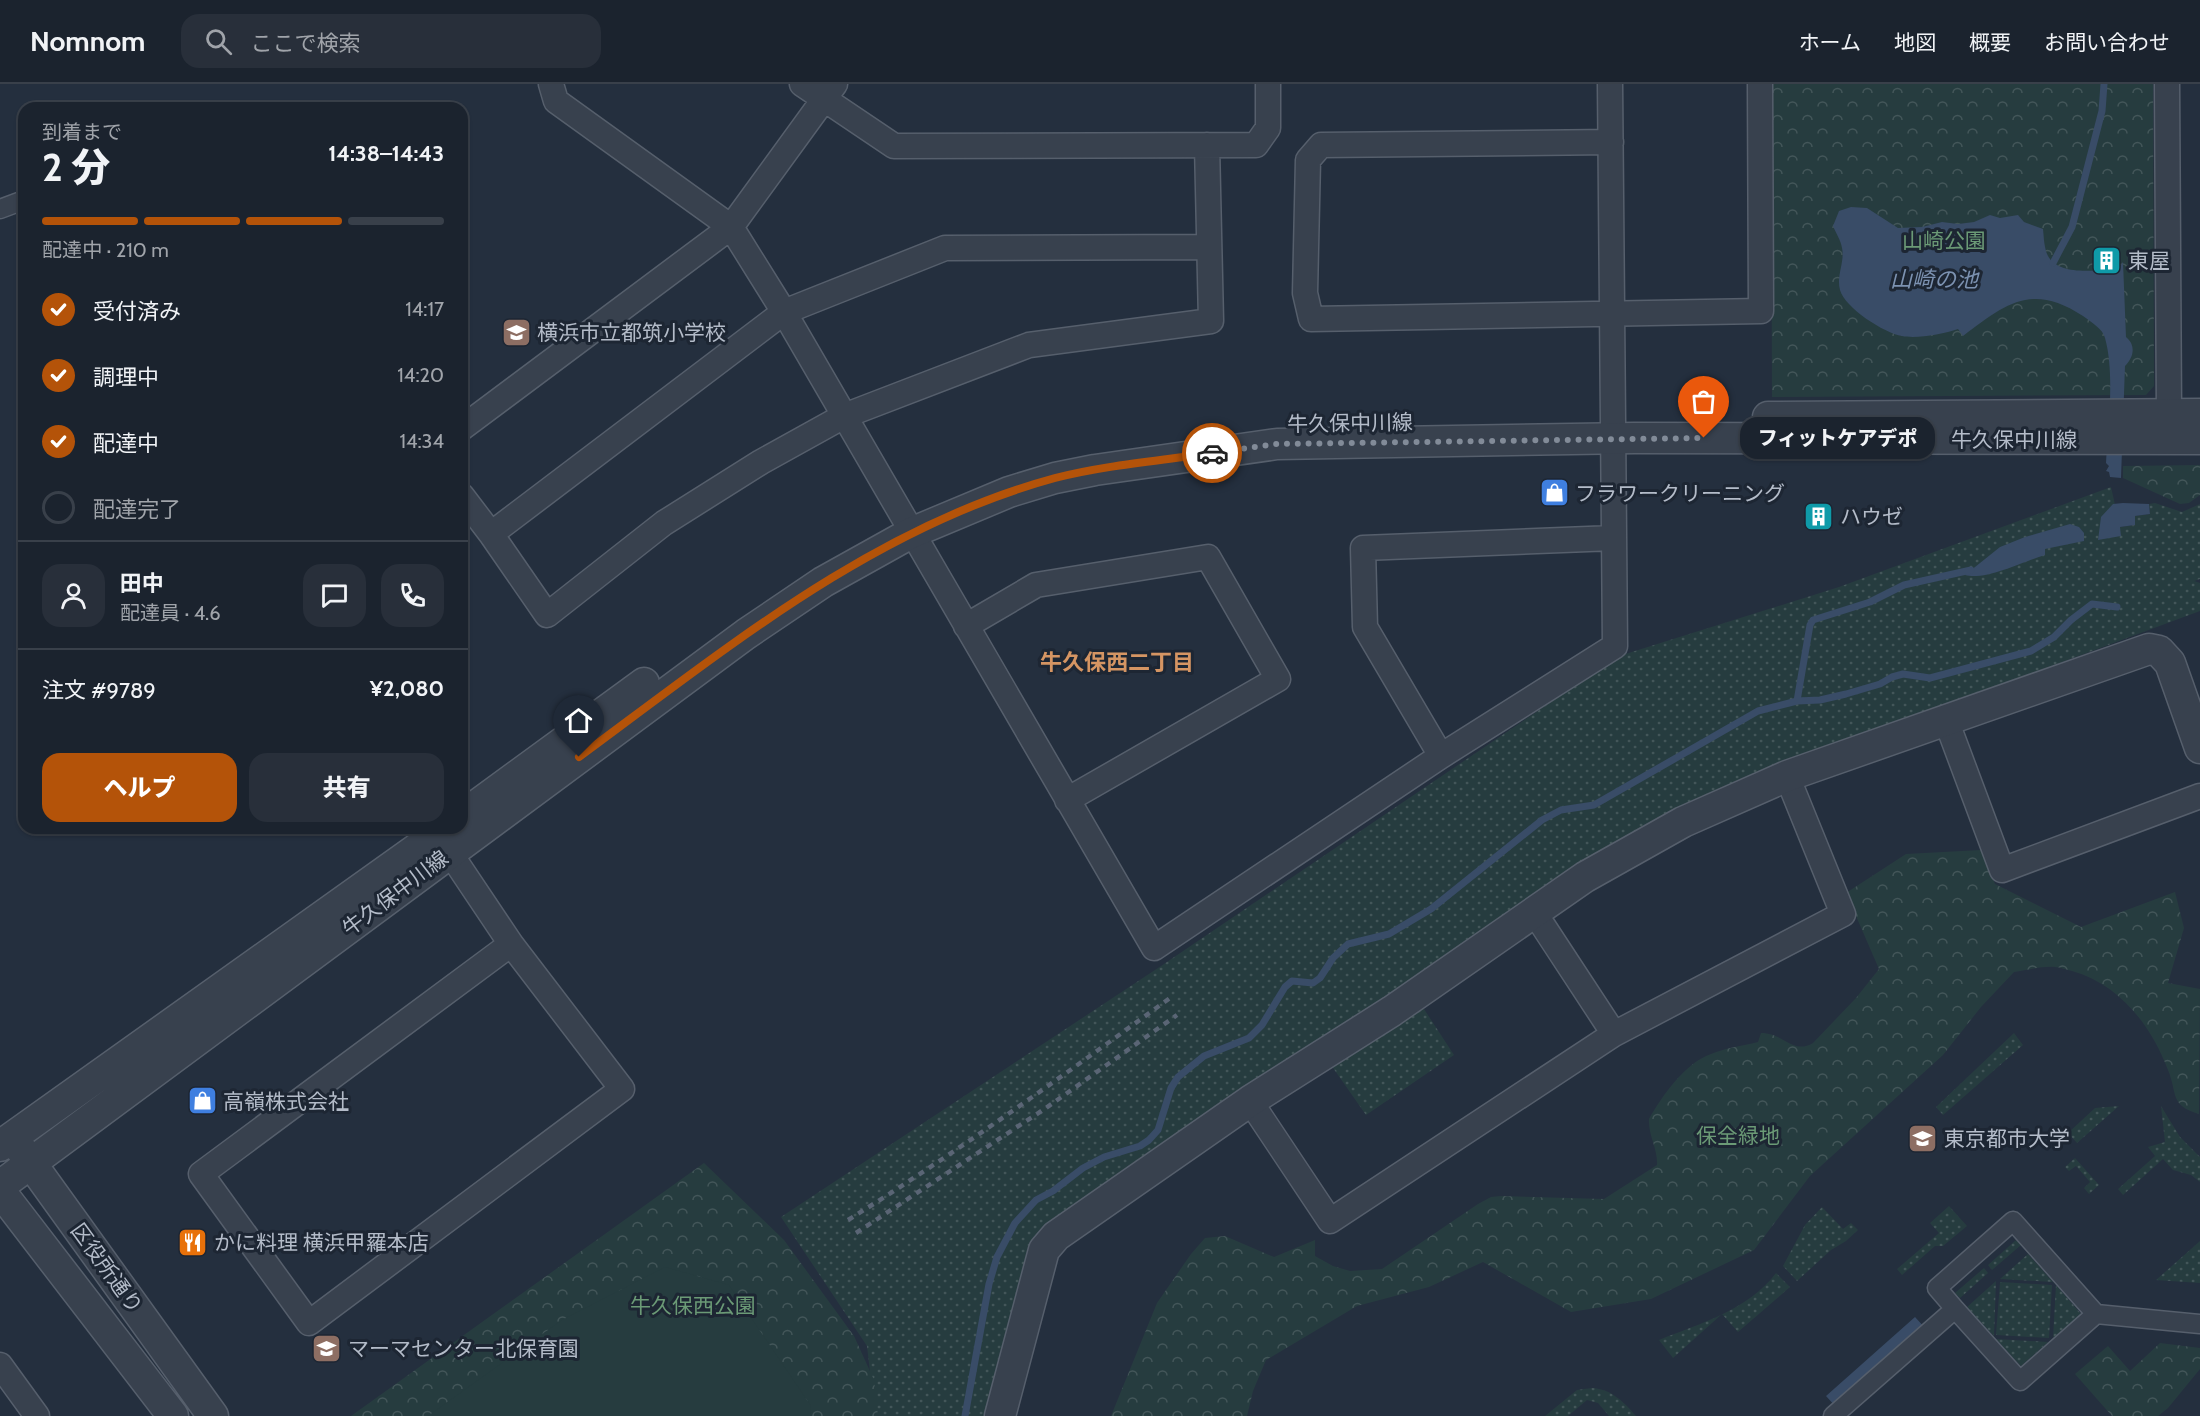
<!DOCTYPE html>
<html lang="ja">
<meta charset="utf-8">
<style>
:root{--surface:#1b232e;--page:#282f3a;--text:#f1f3f6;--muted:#a0a4aa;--line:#39404a;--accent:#b45309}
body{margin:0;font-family:Cabin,"Noto Sans JP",sans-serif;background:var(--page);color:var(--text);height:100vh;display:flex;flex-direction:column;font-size:22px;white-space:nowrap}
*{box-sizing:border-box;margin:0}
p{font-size:20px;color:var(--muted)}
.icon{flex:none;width:33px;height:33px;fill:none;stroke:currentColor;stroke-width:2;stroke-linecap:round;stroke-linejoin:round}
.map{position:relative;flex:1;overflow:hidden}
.drawer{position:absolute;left:18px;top:18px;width:450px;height:732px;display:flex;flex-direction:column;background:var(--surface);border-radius:18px;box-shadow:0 2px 4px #0004,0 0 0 2px var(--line)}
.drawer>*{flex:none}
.pin{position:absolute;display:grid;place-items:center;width:51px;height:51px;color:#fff;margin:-62px -26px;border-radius:50% 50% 50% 0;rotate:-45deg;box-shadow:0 0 6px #0007}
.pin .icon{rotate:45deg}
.courier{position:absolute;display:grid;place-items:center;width:60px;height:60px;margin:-30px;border:4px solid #b45309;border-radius:50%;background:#fff;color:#222;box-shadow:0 2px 8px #0007}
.bubble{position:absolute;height:42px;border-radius:18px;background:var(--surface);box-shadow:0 2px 4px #0004,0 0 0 2px var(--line);font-size:20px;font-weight:800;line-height:42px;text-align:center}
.overview em{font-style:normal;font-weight:800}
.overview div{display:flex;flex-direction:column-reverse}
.overview{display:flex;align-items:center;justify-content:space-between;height:102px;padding:0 24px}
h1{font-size:39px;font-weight:800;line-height:45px}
.bar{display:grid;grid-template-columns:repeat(4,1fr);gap:9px 6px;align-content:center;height:72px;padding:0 24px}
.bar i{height:8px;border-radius:4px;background:var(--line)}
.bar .active{background:var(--accent)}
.bar p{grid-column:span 4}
.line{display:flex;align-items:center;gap:15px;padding:0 24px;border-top:2px solid var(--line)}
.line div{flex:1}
.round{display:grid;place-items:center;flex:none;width:63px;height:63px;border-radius:18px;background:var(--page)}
ol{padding:0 24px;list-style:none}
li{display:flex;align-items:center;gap:18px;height:66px}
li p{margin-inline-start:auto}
li .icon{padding:6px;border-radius:50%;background:var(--accent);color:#fff;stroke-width:4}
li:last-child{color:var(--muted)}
li i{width:33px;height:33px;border:3px solid var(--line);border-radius:50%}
.action{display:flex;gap:12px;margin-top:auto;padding:12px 24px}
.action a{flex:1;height:69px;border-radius:18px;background:var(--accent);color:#fff;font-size:24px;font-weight:800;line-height:69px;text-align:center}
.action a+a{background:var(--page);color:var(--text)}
header{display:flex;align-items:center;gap:36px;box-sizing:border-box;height:84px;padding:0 30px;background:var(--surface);border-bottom:2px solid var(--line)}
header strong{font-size:28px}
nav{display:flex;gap:33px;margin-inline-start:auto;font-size:21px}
.search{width:420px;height:54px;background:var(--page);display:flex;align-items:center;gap:15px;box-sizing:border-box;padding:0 21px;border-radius:18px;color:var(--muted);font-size:22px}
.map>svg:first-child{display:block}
.grass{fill:url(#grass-dots)}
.forest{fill:url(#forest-crowns)}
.pitch{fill:#263c3f}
.water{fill:#394c67}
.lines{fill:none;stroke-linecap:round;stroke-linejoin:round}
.stream{stroke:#394c67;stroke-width:7}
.pedestrian-casing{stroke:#565f6c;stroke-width:21}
.minor-casing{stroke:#565f6c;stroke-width:27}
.tertiary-casing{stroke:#565f6c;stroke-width:33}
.pedestrian{stroke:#38414e;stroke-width:18}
.minor{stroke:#38414e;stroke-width:24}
.tertiary{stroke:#38414e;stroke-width:30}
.rail{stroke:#5a6575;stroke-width:4.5;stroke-dasharray:6 6;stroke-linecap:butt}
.done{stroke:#828b98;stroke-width:6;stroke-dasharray:0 10.8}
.route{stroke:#b45309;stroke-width:8}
.labels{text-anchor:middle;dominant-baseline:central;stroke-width:6;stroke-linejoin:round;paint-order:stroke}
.park-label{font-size:21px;fill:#6b9a76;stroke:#1d2633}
.poi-label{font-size:21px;fill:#b4bcc9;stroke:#1d2633;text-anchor:start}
.street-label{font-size:21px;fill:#b4bcc9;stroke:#1d2633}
.water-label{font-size:22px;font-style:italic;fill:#7c92b1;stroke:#1d2633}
.neighbourhood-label{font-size:22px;font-weight:bold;fill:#d59563;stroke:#1d2633}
</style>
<header>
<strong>Nomnom</strong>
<div class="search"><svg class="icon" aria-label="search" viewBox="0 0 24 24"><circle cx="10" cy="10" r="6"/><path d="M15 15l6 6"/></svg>ここで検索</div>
<nav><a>ホーム</a><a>地図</a><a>概要</a><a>お問い合わせ</a></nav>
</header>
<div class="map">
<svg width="2200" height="1332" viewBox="0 0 2200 1332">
<defs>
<pattern id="grass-dots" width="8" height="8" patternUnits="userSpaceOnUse" patternTransform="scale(1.5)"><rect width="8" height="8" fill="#263c3f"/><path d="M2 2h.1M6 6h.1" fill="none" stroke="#435659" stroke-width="1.8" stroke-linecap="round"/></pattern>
<pattern id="forest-crowns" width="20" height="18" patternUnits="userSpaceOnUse" patternTransform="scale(1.5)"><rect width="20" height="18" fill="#263c3f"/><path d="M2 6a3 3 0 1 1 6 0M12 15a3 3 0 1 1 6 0" fill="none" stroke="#435659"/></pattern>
</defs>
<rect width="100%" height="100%" fill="#242f3e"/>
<path class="grass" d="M 2111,403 L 2120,443 L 2135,441 L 2134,432 L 2150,430 L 2149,420 L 2155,419 L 2182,428 L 2200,420 L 2200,495 L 2194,497 L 2200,499 L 2200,527 L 1930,627 L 1674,725 L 1407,901 L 1037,1152 L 986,1332 L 875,1332 L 867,1262 L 781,1133 L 1161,882 L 1619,572 L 1839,503 Z
M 1422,922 L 1454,971 L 1366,1031 L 1331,981 Z
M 2014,949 L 2023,961 L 1943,1031 L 1936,1023 Z
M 2119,1022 L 2077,1059 L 2068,1049 L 2095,1024 Z
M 2161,1022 L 2180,1053 L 2200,1073 L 2200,1098 L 2191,1091 L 2173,1086 L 2163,1075 L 2123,1111 L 2118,1105 L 2155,1072 L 2148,1063 L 2165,1058 Z
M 2075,1074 L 2099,1101 L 2089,1110 L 2084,1104 L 2090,1098 L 2076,1082 L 2069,1087 L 2065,1083 Z
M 1949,1122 L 1967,1142 L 1943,1162 L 1935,1162 L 1902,1191 L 1897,1185 L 1939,1149 L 1930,1139 Z
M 1822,1123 L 1843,1145 L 1851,1139 L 1858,1146 L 1846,1157 L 1831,1166 L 1797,1197 L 1783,1182 L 1805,1141 Z
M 2016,1156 L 2021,1161 L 1992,1186 L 1988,1181 Z
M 2200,1157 L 2200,1199 L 2156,1196 Z
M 2028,1170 L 2053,1198 L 2000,1195 Z
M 1984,1184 L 1988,1189 L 1960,1214 L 1955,1209 Z
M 1776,1189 L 1790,1203 L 1738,1248 L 1722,1230 L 1673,1274 L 1659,1256 C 1701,1239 1748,1226 1776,1189 Z
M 1996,1197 L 1994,1252 L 1967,1223 Z
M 2000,1198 L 2052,1201 L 2049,1254 L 1996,1251 Z
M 2056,1201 L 2081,1230 L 2053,1254 Z
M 1996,1255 L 2048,1258 L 2021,1282 Z
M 1592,1304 C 1611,1305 1624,1318 1636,1332 L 1609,1332 L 1598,1319 L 1587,1316 L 1568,1332 L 1545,1332 L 1577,1306 Z"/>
<path class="forest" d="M 1771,0 L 2153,0 L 2154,302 L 2146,311 L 1772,313 Z
M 2200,381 L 2200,411 L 2189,419 L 2180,420 L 2123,394 L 2123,382 Z
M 1981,766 L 1995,800 L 2081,843 L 2175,808 L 2184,844 L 2168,899 L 2200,905 L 2199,1030 C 2169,1021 2178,1010 2168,986 C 2151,941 2119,900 2072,887 C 2067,886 2060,883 2055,883 C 2042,882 2027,886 2014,888 L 1981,923 L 1943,971 L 1810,1092 L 1754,1166 L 1651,1215 L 1571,1228 L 1483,1178 L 1429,1203 L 1357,1222 L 1266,1276 L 1253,1307 L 1247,1332 L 1111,1332 L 1157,1219 L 1191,1170 L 1205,1154 L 1225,1152 L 1274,1173 L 1315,1156 L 1315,1172 L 1333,1182 L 1350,1187 L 1382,1185 L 1478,1120 L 1491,1113 L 1501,1112 L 1604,1115 L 1657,1081 C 1658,1065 1648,1051 1649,1035 C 1662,1012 1685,979 1711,970 C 1725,964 1742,962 1758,958 L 1761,949 C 1784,949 1793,971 1813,959 L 1856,914 L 1879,885 L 1846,809 L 1906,770 Z
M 704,1079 L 784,1156 L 854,1252 L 874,1296 L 878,1332 L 351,1332 Z
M 2160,1259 L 2200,1264 L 2200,1285 L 2168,1324 L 2158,1332 L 2112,1332 L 2075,1290 L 2108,1262 L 2130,1287 Z"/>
<path class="pitch" d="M 665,1183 L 729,1201 L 811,1322 L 810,1332 L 428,1332 L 562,1236 Z"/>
<path class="water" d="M 1851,123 L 1867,124 L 1898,144 L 1922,143 L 1942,138 L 1958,140 L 1974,138 L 1990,131 L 2000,134 L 2018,131 L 2024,138 L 2043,145 C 2044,154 2044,164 2048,172 C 2059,193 2100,186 2119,184 L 2123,178 L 2126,253 C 2136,261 2134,273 2125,282 L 2121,394 L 2110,393 L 2109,388 L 2106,387 L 2109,382 L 2106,379 C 2108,342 2115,290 2105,254 C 2103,245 2091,238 2083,232 C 2032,198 2005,220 1963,252 L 1958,245 C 1943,250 1917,255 1902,252 C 1884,249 1845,224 1840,206 C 1836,192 1845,178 1842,164 C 1841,157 1836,149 1833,142 L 1839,127 Z
M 2123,419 L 2149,420 L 2150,430 L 2135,432 L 2135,441 L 2120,443 L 2121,452 L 2098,456 L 2101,433 L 2113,420 Z
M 2070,440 L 2079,443 L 2084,449 L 2084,457 L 2045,465 L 2045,471 C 2024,477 1985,497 1965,491 L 2000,463 L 2025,453 Z
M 1915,1233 L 1926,1245 L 1836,1323 L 1826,1312 Z"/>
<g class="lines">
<path class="stream" d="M 2053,179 L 2072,143 L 2102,27 L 2104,0
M 1797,617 L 1810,541 L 1813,536 L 1870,518 L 1904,501 L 1971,486
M 965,1332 L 989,1200 L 997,1173 L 1015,1139 L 1036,1116 L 1053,1107 L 1083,1084 L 1104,1073 L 1140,1062 L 1149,1056 L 1158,1046 L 1171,1004 L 1178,993 L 1204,972 L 1249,954 L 1262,941 L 1285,903 L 1292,897 L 1313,899 L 1320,894 L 1333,874 L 1348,860 L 1389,850 L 1431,825 L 1542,736 L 1561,726 L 1594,721 L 1758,627 L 1797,617 L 1820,616 L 1846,610 L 1880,600 L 1892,593 L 1903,590 L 1930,594 L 2031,567 L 2054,553 L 2071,536 L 2092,520 L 2117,523"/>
<defs>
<path id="pedestrian" d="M 0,125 L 24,116
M 1955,1225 L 1937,1204 L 2013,1137 L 2096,1230
M 1833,1332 L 1955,1225 L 2020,1297 L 2096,1230 L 2200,1240"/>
<path id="minor" d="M 802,0 L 894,62 L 1256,61 L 1268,44 L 1268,0
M 835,0 L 731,143 L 784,228 L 1154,864 L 1441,672 L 1615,562 L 1610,0
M 2167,0 L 2169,331
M 1611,58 L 1321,61 L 1308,76 L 1305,209 L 1311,235 L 1761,227 L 1760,0
M 462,344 L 731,143 L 556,17 L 551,0
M 462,412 L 491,450 L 547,531 L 664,439 L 761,378 L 844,332 L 1029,261 L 1211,237 L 1207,61
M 491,450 L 784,228 L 945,164 L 1208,163
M 966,542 L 1036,501 L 1208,473 L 1278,595 L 1067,716
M 1946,636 L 2002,786 L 2200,712
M 1441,672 L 1365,543 L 1363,464 L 1614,454
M 450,769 L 511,860 L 622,1005 L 309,1239 L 201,1090 L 511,860
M 1534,828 L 1614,950
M 1250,1017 L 1330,1137 L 1614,950 L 1843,830 L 1787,692
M 0,1281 L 37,1332"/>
<path id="tertiary" d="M 1768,333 L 2200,330
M 462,732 L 644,599
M 0,1062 L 446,744
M 20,1064 L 213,1332
M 0,1102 L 746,550 L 823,498 L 911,449 L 1009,408 L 1055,394 L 1095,386 L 1277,360 L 1634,354 L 2200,355
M 0,1107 L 173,1332
M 1000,1332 L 1044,1166 L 1056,1152 L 1250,1017 L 1392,927 L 1585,793 L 1683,738 L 1787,692 L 2149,565 L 2159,567 L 2170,579 L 2200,664"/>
</defs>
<use href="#pedestrian" class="pedestrian-casing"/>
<use href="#minor" class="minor-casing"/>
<use href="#tertiary" class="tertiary-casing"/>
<use href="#pedestrian" class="pedestrian"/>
<use href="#minor" class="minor"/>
<use href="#tertiary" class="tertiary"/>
<path class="rail" d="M 848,1136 C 959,1067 1064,991 1170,914
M 856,1149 L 1046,1024 L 1177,931"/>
</g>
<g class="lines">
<path class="done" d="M 1212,369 L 1277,360 L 1704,354"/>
<path class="route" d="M 579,673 C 727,564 874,443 1055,394 C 1106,381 1159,377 1212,369"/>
</g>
<defs>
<symbol id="building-square" viewBox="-11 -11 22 22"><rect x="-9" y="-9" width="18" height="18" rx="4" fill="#0f9aa8" stroke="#1d2633"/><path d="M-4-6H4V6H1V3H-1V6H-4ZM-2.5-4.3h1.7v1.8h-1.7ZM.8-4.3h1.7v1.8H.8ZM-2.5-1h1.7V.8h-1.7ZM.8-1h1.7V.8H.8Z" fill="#fff"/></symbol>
<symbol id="school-square" viewBox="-11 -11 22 22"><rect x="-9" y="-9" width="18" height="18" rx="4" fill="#8d6e63" stroke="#1d2633"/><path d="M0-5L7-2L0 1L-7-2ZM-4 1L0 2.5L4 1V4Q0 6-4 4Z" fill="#fff"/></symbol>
<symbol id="shop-square" viewBox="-11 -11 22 22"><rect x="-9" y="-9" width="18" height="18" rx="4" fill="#3f7fe0" stroke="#1d2633"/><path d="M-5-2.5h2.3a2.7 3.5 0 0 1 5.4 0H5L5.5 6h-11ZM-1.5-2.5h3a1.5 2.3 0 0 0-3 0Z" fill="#fff"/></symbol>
<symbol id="university-square" viewBox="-11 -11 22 22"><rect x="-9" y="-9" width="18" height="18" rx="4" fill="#8d6e63" stroke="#1d2633"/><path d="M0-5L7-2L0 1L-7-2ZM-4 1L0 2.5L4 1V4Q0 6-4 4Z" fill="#fff"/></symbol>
<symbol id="restaurant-square" viewBox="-11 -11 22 22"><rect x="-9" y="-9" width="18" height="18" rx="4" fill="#e8710a" stroke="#1d2633"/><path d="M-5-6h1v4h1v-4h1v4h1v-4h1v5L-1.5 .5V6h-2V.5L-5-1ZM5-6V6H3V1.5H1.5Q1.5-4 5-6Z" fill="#fff"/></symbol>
</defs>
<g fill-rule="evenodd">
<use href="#building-square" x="2090" y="160" width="33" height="33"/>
<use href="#school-square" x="500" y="232" width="33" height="33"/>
<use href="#shop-square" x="1538" y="392" width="33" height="33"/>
<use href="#building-square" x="1802" y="416" width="33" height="33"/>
<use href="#shop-square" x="186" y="1000" width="33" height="33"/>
<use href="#university-square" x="1906" y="1038" width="33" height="33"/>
<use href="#restaurant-square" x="176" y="1142" width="33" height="33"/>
<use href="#school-square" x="310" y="1248" width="33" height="33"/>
</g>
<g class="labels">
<g class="park-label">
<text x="1944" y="156">山崎公園</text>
<text x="1738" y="1051">保全緑地</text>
<text x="693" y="1221">牛久保西公園</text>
</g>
<g class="poi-label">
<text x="2128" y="176">東屋</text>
<text x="537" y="248">横浜市立都筑小学校</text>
<text x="1575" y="409">フラワークリーニング</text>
<text x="1840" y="432">ハウゼ</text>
<text x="223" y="1017">高嶺株式会社</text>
<text x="1944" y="1054">東京都市大学</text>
<text x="214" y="1158">かに料理 横浜甲羅本店</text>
<text x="348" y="1264">マーマセンター北保育園</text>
</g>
<g class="street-label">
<text transform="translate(1350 339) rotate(-1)">牛久保中川線</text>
<text x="2014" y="355">牛久保中川線</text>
<text transform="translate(395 809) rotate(-37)">牛久保中川線</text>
<text transform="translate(107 1184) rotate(54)">区役所通り</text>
</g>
<g class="water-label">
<text x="1934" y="195">山崎の池</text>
</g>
<g class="neighbourhood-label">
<text x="1117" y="578">牛久保西二丁目</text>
</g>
</g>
</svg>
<div class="pin" style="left:1704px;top:354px;background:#ea580c"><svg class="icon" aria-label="bag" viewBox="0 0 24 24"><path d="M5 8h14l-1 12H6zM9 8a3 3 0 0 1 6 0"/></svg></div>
<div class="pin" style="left:579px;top:673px;background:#1f2937"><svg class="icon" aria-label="home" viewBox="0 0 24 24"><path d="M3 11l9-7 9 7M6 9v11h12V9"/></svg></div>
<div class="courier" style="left:1212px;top:369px"><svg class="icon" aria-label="car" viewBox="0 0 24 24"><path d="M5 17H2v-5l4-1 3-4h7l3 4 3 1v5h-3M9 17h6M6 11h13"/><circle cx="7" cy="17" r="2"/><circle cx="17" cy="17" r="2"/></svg></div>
<div class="bubble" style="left:1740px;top:333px;width:195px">フィットケアデポ</div>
<section class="drawer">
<div class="overview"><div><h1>2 分</h1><p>到着まで</p></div><em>14:38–14:43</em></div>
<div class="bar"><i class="active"></i><i class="active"></i><i class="active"></i><i></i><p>配達中 · 210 m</p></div>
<ol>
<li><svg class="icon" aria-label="check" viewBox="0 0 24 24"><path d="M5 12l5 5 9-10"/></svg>受付済み<p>14:17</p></li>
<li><svg class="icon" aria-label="check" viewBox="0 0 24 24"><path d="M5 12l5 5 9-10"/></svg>調理中<p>14:20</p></li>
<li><svg class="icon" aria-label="check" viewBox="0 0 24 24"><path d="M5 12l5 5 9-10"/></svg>配達中<p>14:34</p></li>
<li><i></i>配達完了</li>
</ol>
<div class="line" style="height:108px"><a class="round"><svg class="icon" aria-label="person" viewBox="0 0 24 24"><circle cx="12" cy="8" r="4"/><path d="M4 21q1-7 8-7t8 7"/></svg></a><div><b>田中</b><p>配達員 · 4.6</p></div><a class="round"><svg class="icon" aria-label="chat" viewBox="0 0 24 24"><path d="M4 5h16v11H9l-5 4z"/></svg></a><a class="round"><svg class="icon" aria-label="phone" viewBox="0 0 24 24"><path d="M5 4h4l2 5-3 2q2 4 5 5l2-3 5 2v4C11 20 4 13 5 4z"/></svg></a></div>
<div class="line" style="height:78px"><div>注文 #9789</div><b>¥2,080</b></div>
<div class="action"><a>ヘルプ</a><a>共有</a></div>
</section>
</div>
